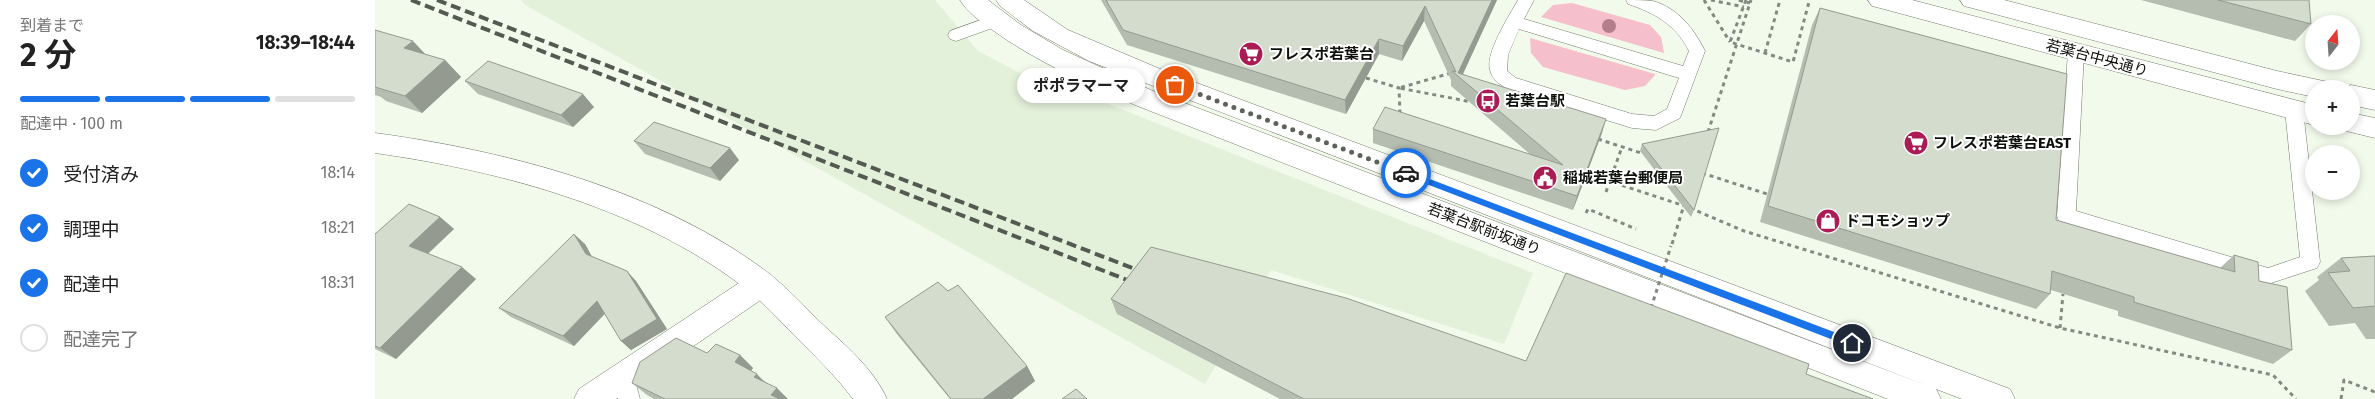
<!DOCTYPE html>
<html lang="ja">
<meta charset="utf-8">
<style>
:root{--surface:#fff;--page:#f2f2f2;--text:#222;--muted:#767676;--line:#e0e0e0;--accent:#1a73e8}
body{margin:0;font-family:"Fira Sans","Noto Sans JP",sans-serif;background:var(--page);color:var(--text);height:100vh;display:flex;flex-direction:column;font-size:19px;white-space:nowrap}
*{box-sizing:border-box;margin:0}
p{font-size:16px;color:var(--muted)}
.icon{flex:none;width:28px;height:28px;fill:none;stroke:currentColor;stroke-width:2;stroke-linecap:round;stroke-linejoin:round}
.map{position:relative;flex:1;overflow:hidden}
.sheet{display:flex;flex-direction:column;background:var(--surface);width:375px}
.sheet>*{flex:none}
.needle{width:32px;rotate:17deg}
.buttons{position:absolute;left:1930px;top:15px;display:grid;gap:10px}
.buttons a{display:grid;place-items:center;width:55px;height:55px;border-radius:50%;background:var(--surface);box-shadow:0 2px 8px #0003;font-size:25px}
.pin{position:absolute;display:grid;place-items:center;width:42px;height:42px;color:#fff;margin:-21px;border:2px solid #fff;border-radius:50%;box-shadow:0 1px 5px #0007}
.courier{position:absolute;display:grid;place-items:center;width:50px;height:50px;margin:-25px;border:4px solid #1a73e8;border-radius:50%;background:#fff;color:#222;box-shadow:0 1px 6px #0007}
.bubble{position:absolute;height:35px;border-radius:18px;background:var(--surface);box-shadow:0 2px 8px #0003;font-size:16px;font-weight:700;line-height:35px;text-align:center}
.headline em{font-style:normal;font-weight:700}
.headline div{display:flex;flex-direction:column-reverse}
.headline{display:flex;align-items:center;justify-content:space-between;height:85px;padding:0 20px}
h1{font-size:32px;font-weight:700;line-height:38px}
.bar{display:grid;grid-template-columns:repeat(4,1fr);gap:8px 5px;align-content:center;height:60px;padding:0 20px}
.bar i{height:6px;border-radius:4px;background:var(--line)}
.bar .active{background:var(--accent)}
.bar p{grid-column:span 4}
ol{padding:0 20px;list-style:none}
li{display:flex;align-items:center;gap:15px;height:55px}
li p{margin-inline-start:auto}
li .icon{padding:5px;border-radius:50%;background:var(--accent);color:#fff;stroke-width:4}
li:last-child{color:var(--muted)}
li i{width:28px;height:28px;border:2px solid var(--line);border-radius:50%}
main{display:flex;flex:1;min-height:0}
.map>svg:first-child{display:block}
.built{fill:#e3f0da}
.green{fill:#f5bfcb}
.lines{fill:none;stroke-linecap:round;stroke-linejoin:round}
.service-casing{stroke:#737b6d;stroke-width:1}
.minor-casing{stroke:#737b6d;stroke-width:1}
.tertiary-casing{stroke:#737b6d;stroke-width:1}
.secondary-casing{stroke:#737b6d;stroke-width:1}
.path{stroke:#848a80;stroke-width:3;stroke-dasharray:4 4;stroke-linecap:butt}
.service{fill:#fff;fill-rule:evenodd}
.minor{fill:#fff;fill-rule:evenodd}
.tertiary{fill:#fff;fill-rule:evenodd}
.secondary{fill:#fff;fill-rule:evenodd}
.rail{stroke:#545951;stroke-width:4;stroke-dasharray:10 5;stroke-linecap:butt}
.path-bridge{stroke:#848a80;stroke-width:3;stroke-dasharray:4 4;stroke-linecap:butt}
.tree{fill:#b47e8d}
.wall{fill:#b5bdb0}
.shaded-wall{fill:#949a90}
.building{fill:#d3dccd;stroke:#949a90}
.route{fill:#1a73e8}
.done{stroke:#5d635a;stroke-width:5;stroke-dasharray:0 9}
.labels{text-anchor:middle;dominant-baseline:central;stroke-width:4;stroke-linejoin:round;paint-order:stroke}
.poi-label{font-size:15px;font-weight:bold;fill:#0e110c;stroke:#fff;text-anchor:start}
.street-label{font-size:15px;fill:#0e110c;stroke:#fff}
</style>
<main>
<section class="sheet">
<div class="headline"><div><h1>2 分</h1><p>到着まで</p></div><em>18:39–18:44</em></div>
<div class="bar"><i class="active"></i><i class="active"></i><i class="active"></i><i></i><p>配達中 · 100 m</p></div>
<ol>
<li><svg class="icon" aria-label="check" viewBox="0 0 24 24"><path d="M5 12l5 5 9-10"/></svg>受付済み<p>18:14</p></li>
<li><svg class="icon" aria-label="check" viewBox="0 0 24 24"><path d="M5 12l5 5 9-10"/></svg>調理中<p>18:21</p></li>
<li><svg class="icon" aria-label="check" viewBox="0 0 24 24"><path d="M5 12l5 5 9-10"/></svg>配達中<p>18:31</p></li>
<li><i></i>配達完了</li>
</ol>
</section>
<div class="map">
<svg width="2000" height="399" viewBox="0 0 2000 399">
<rect width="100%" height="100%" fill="#f1faeb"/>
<path class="built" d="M 146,0 L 560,0 L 603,51 L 658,80 L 678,82 L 1158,273 L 1129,344 L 896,270 L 830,384 L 150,5 Z"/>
<path class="green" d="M 1197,3 L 1275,25 L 1286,37 L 1289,53 L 1166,17 L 1178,5 Z
M 1155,38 L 1280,74 L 1280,75 L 1270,86 L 1250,90 L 1168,67 L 1156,53 Z"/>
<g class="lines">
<defs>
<path id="service" d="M 1143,0 L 1159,0 L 1149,19 L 1308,66 L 1314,51 C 1301,25 1280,13 1253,4 L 1251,0 C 1259,0 1270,0 1278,1 C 1303,8 1319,29 1330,51 L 1305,118 L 1281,130 L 1257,128 L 1134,90 C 1126,85 1117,80 1115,70 C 1110,53 1134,16 1143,0 ZM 1144,29 L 1304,78 L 1292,109 L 1279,116 L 1257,114 L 1141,78 L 1132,71 L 1133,55 Z
M 620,15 L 626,17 L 628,21 L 626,25 L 581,41 L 575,39 L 573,35 L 575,31 Z
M 1701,46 L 1707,48 L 1709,52 L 1701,211 L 1893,268 L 1925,257 L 1910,110 L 1913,105 L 1919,103 L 1925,105 L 1928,110 L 1945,262 L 1942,268 L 1893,284 L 1684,221 L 1682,216 L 1693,52 L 1695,48 Z
M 250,367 L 257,369 L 265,399 L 243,399 L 240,376 L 243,369 Z"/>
<path id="minor" d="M 386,272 L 396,275 L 401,284 L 396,293 L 241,399 L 199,399 L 204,389 L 376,275 Z"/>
<path id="tertiary" d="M 585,0 L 613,0 L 646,25 L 688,50 L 778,91 L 1553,386 L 714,61 L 658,31 L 625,6 L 621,0 L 649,0 L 693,30 L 790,71 L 1635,389 L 1640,399 L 1587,399 L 1561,389 L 1566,399 L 1513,399 L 760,105 C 710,83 660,61 616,29 C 605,21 592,12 585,0 Z
M 1493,0 L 1537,0 L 1939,105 L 1939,125 L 1505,8 L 1497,6 Z
M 1585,0 L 1629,0 L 1902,71 L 1953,82 L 1957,89 L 1939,89 L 1939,97 L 1902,89 L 1597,8 L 1589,6 Z
M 1976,85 L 2000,90 L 2000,110 L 1976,105 L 1976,89 L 1967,89 Z
M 1976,113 L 2000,118 L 2000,138 L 1967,130 L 1965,126 L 1976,126 Z"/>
<path id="secondary" d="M 0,133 C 134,151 287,191 396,275 C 413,289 429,306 445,322 C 470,345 498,368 512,399 L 478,399 C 460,375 440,356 419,335 C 405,321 391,305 376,293 C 273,210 128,171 0,153 Z"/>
</defs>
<use href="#service" class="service-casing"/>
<use href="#minor" class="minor-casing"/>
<use href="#tertiary" class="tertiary-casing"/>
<use href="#secondary" class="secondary-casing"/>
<path class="path" d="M 1329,0 L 1355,42
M 1336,0 L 1369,7
M 1364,0 L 1370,2
M 1371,0 L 1355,42 L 1418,62 L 1434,2
M 1390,53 L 1405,0
M 1076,73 L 1024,88 L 1097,102
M 991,78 L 1024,88 L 1025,114 L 1027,114
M 1333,132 L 1376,0
M 1223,139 L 1269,154
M 1209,173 L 1310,206
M 1327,173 L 1392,194
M 1231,192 L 1247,147
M 1315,208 L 1369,231 L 1685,328 L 1898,375 L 1921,399
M 1211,213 L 1213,209 L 1261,229
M 1297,244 L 1309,205
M 1685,328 L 1688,294
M 1966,399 L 1969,380 L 2000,392"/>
<use href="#service" class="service"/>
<use href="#minor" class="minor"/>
<use href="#tertiary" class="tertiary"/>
<use href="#secondary" class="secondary"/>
<path class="rail" d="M 36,0 L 765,285
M 62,0 L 773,274"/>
<path class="path-bridge" d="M 1364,0 L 1375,3
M 1276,308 L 1296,246"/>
</g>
<circle class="tree" cx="1234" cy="26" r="7"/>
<path class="wall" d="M 726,0 L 1122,0 L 1088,74 L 1227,133 L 1198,210 L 998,143 L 998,129 L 1156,155 L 1076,86 L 1076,80 L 1049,21 L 1027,61 L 1004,54 L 971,114 L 752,45 Z
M 1766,0 L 1934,0 L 1936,24 L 1920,41 Z
M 1445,8 L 1681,220 L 1845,268 L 1859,255 L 1884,281 L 1917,350 L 1898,364 L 1743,316 L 1743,311 L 1676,290 L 1675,294 L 1661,309 L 1385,222 L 1437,25 Z
M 0,30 L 51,55 L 70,60 L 86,77 L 47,113 L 11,101 L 6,97 L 0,95 Z
M 90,81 L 219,107 L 198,127 L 103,94 Z
M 259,141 L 364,160 L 345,181 L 270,154 Z
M 1267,144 L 1319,210 L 1316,217 L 1265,151 Z
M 65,217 L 79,229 L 53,254 L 101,279 L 21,359 L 0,349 L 0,234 Z
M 210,244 L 217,257 L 261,281 L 292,329 L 256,350 L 246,341 L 230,314 L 199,346 L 136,317 L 124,308 Z
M 2000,256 L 2000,339 L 1991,339 L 1980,323 L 1954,326 L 1930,291 L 1944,280 L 1942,277 L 1966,258 Z
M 736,299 L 1151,361 L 1431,374 L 1498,399 L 905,399 L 742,314 Z
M 510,317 L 652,366 L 660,381 L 637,399 L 575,399 L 521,333 Z
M 332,353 L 365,355 L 378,368 L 376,371 L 413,399 L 279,399 L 272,395 L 257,383 Z"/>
<path class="shaded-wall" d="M 1117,0 L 1122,0 L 1086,78 L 1083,73 Z
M 1050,6 L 1049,21 L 1027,61 L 1028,46 Z
M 1004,39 L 1004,54 L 971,114 L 970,100 Z
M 38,41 L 54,58 L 29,48 Z
M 70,60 L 86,77 L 47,113 L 30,96 Z
M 208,94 L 219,107 L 198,127 L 186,115 Z
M 1231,119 L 1227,133 L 1198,210 L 1202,196 Z
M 355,148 L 364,160 L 345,181 L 335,168 Z
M 65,217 L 79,229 L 49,257 L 34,246 Z
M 199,234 L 210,244 L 221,264 L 211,254 Z
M 87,267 L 101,279 L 21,359 L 5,348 Z
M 252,271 L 261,281 L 292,329 L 256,350 L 246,341 Z
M 222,301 L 232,311 L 199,346 L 188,336 Z
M 365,355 L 378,368 L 372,375 L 360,362 Z
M 652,366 L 660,381 L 637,399 L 608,399 Z
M 382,374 L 394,387 L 379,377 Z
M 402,388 L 413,399 L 401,399 L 396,395 Z"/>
<path class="building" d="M 731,0 L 1117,0 L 1083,73 L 1231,119 L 1202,196 L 998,129 L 1010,107 L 1188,165 L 1077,71 L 1081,72 L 1050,6 L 1028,46 L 1004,39 L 970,100 L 748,30 Z
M 1843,0 L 1934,0 L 1936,24 Z
M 1445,8 L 1692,74 L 1681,220 L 1860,272 L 1859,255 L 1883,262 L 1884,281 L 1912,287 L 1917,350 L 1759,302 L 1759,297 L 1677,271 L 1675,294 L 1393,206 Z
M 0,30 L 38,41 L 29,48 L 70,60 L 30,96 L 0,87 Z
M 113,61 L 208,94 L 186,115 L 90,81 Z
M 279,122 L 355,148 L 335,168 L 259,141 Z
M 1344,128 L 1319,210 L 1267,144 Z
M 34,204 L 65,217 L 34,246 L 87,267 L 5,348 L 0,346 L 0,234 Z
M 199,234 L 211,254 L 252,271 L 282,319 L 246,341 L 222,301 L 188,336 L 124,308 Z
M 776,247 L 971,298 L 1151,361 L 1191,273 L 1434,364 L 1431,374 L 1498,399 L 929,399 L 736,299 Z
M 2000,256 L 2000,306 L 1978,308 L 1953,273 L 1975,271 L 1966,258 Z
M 563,282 L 573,291 L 583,285 L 652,366 L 608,399 L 576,399 L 510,317 Z
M 301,338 L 332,353 L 341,344 L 365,355 L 360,362 L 382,374 L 379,377 L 402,388 L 396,395 L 405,399 L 290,399 L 257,383 L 265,362 Z
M 701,389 L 712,399 L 687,399 Z"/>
<path class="route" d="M 1031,170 L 1480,340 L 1481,343 L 1480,346 L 1474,346 L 1028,175 L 1028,171 Z"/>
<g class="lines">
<path class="done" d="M 800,85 L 1031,173"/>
</g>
<defs>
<symbol id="supermarket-disc" viewBox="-11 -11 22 22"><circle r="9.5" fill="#ab1c55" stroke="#fff"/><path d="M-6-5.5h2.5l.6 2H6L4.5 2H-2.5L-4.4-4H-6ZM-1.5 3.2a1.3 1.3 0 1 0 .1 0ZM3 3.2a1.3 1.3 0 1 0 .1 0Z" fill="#fff"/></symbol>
<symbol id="bus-disc" viewBox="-11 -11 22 22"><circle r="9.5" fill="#ab1c55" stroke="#fff"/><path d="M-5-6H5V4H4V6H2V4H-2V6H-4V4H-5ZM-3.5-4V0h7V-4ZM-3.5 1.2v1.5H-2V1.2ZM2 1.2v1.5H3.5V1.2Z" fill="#fff"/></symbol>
<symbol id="civic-disc" viewBox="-11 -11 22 22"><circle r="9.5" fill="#ab1c55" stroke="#fff"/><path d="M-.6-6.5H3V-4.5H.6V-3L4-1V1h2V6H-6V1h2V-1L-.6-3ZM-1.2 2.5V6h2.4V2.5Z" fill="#fff"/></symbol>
<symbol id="shop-disc" viewBox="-11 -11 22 22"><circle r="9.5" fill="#ab1c55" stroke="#fff"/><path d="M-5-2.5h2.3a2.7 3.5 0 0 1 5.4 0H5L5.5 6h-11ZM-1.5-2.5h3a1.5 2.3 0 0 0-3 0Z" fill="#fff"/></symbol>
</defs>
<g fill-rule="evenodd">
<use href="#supermarket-disc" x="862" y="40" width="28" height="28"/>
<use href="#bus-disc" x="1099" y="87" width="28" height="28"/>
<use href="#supermarket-disc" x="1527" y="129" width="28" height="28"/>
<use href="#civic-disc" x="1156" y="164" width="28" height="28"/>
<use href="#shop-disc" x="1439" y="207" width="28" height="28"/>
</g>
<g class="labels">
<g class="poi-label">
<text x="894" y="54">フレスポ若葉台</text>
<text x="1130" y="101">若葉台駅</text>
<text x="1558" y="143">フレスポ若葉台EAST</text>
<text x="1188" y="178">稲城若葉台郵便局</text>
<text x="1470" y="221">ドコモショップ</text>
</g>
<g class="street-label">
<text transform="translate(1722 58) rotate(15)">若葉台中央通り</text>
<text transform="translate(1109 229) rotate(21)">若葉台駅前坂通り</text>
</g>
</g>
</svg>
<div class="buttons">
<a><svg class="needle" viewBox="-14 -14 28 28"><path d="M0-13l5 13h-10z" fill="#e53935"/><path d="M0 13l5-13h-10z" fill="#767676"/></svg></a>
<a>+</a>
<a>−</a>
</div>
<div class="pin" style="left:800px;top:85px;background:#ea580c"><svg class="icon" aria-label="bag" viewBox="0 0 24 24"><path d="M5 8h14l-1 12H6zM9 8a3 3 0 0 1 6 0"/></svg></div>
<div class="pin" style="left:1477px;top:343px;background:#1f2937"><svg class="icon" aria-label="home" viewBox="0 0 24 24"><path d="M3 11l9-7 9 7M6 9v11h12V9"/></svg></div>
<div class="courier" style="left:1031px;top:173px"><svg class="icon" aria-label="car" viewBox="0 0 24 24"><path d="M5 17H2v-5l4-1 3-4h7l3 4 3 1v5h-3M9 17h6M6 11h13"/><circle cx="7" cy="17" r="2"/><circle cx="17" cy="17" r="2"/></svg></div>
<div class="bubble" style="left:642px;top:68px;width:128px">ポポラマーマ</div>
</div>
</main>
